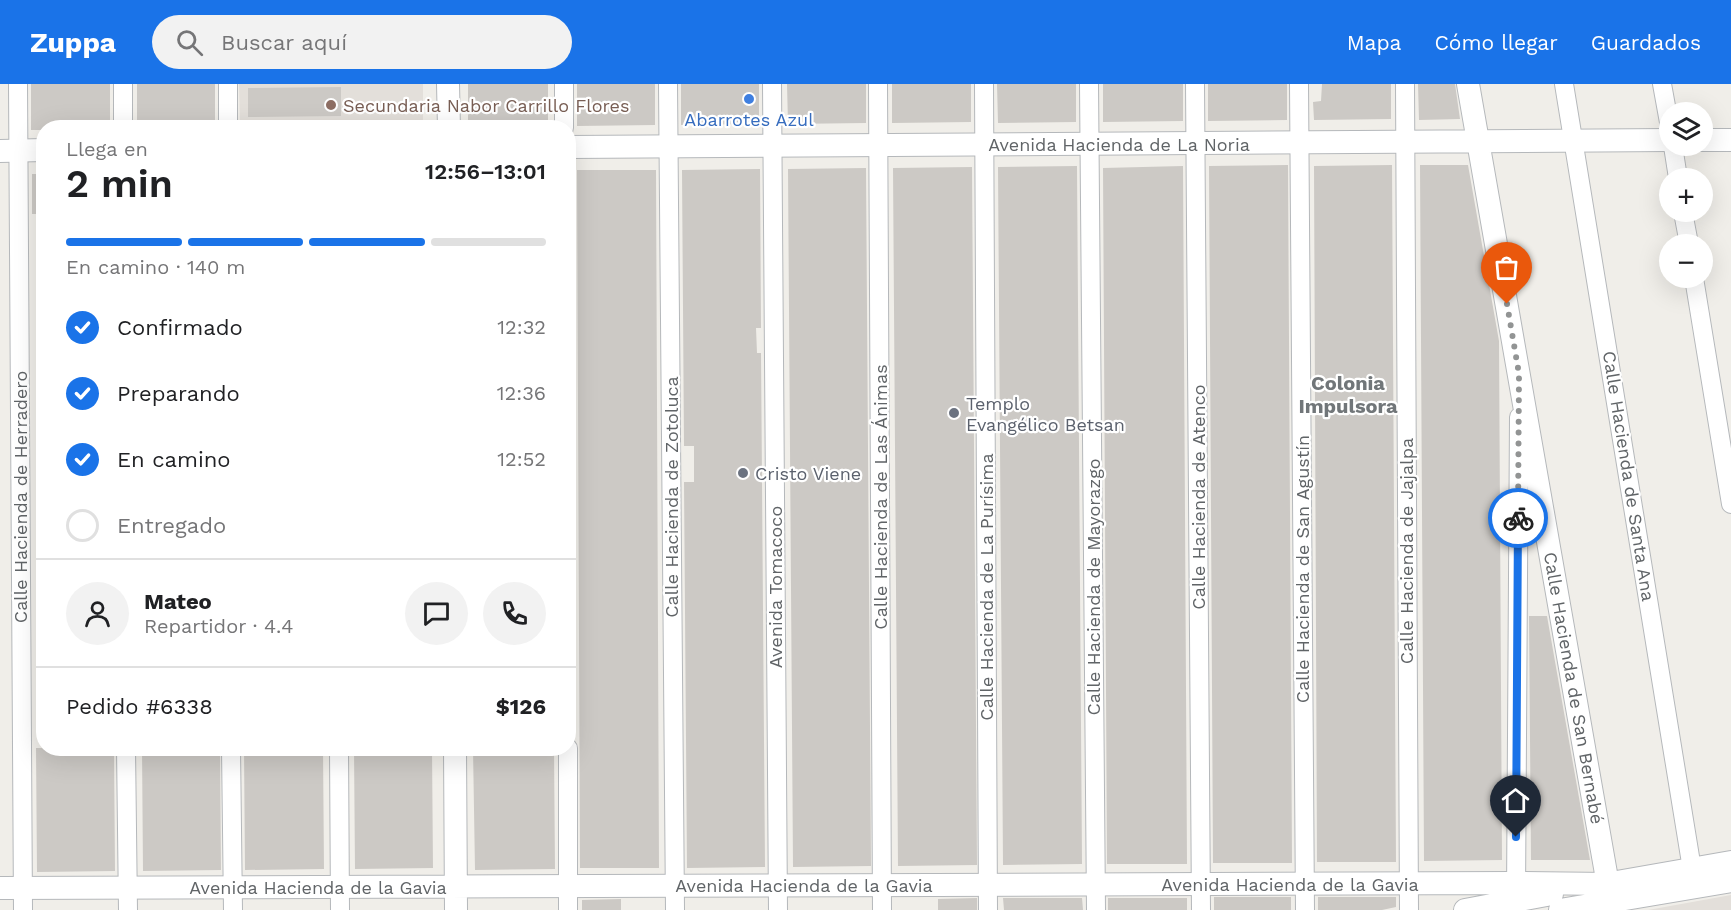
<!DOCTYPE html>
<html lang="es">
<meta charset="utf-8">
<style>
:root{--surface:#fff;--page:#f2f2f2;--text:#202124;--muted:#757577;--line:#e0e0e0;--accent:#1a73e8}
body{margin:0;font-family:"Work Sans",sans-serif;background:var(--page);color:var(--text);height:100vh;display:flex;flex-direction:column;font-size:22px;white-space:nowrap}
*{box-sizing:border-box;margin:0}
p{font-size:20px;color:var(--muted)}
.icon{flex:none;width:33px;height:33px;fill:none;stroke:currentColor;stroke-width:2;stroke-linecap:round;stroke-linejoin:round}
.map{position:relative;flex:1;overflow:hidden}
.drawer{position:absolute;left:36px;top:36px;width:540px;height:636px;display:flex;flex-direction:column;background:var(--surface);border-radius:24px;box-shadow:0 6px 24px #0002}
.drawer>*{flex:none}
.controls{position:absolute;left:1659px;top:18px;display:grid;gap:12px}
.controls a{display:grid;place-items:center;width:54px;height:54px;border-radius:50%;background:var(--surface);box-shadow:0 6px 24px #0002;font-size:30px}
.pin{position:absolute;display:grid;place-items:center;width:51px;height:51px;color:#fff;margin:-62px -26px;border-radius:50% 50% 50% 0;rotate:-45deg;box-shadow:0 0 6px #0007}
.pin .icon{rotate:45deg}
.courier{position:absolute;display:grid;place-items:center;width:60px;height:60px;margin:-30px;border:4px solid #1a73e8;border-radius:50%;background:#fff;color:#222;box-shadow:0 2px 8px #0007}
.headline em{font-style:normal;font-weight:600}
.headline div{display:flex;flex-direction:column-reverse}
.headline{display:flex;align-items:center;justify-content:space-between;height:102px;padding:0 30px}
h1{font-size:39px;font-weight:600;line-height:45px}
.bar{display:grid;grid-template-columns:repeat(4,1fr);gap:9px 6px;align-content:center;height:72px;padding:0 30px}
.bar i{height:8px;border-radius:4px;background:var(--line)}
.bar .current{background:var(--accent)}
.bar p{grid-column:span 4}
.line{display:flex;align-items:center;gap:15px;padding:0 30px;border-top:2px solid var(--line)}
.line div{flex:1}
.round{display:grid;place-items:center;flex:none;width:63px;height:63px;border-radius:32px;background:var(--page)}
ol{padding:0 30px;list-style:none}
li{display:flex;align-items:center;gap:18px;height:66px}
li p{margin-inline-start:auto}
li .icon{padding:6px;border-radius:50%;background:var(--accent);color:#fff;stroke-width:4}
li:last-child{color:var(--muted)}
li i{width:33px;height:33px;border:3px solid var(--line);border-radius:50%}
header{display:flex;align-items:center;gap:36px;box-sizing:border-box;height:84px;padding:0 30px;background:var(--accent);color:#fff}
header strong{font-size:28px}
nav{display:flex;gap:33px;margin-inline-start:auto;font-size:21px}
.search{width:420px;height:54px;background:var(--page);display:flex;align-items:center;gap:15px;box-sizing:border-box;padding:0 21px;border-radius:33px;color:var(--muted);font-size:22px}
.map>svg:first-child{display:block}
.education{fill:#e3dfda}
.green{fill:#cbe4c8}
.building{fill:#ccc9c5}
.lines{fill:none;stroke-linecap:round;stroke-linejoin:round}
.minor-casing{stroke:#b5b8bb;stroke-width:20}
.tertiary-casing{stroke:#b5b8bb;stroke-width:24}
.minor{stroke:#fff;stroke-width:18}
.tertiary{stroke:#fff;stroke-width:22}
.done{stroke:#929494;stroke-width:6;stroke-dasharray:0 10.8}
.route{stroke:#1a73e8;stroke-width:8}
.shop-dot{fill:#3f7fe0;stroke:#fff;stroke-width:2}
.education-dot{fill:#8d6e63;stroke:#fff;stroke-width:2}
.worship-dot{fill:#6b7280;stroke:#fff;stroke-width:2}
.labels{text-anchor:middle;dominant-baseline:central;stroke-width:4.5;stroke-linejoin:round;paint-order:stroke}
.education-label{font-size:18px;fill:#785e54;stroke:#fff;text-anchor:start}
.shop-label{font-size:18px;fill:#366cbe;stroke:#fff}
.street-label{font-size:18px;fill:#606467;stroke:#fff}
.worship-label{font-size:18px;fill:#5b616d;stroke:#fff;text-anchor:start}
.neighbourhood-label{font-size:20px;font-weight:bold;fill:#717679;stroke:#fff}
</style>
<header>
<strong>Zuppa</strong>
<div class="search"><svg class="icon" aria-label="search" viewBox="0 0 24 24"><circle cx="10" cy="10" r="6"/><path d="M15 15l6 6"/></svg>Buscar aquí</div>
<nav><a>Mapa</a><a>Cómo llegar</a><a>Guardados</a></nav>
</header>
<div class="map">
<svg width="1731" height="826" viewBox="0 0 1731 826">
<rect width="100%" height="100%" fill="#f0eee9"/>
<path class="education" d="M 239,0 L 423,0 L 423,42 L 240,43 Z
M 1731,811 L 1731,826 L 1648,826 Z"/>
<path class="green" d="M 1527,387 L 1540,455 L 1527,455 Z"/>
<path class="building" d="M 31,0 L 110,0 L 110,44 L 44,44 L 44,46 L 31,46 Z
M 137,0 L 215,0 L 215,44 L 137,44 Z
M 468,0 L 548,0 L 548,41 L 468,42 Z
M 577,0 L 655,0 L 655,41 L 577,42 Z
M 681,0 L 759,0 L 759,40 L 681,41 Z
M 787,0 L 866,0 L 866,39 L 788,40 Z
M 892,0 L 971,0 L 971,38 L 892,39 Z
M 997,0 L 1076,0 L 1076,38 L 998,39 Z
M 1103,0 L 1183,0 L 1183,37 L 1103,38 Z
M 1208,0 L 1287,0 L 1287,36 L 1208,37 Z
M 1322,0 L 1391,0 L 1391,35 L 1314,36 L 1313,18 L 1321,17 Z
M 1418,0 L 1455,0 L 1460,35 L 1419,36 Z
M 341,3 L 341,32 L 248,33 L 248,4 Z
M 1288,81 L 1292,779 L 1213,779 L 1209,82 Z
M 1392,81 L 1396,778 L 1317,778 L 1314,82 Z
M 1420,81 L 1468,81 L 1499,257 L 1502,776 L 1424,777 Z
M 1077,82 L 1082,780 L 1003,781 L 998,83 Z
M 1183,82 L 1187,780 L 1107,780 L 1103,84 Z
M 972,83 L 977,781 L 898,782 L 893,84 Z
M 866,84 L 871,782 L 793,783 L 788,85 Z
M 760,85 L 761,244 L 756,244 L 757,269 L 761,269 L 765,783 L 687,784 L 684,398 L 694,398 L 694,362 L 684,362 L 682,86 Z
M 577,86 L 656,86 L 659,784 L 580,784 Z
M 32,90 L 44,90 L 44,130 L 32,130 Z
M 1529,532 L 1547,532 L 1590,776 L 1531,776 Z
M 36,664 L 114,664 L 115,787 L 37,788 Z
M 142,664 L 220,664 L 221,786 L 143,787 Z
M 244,664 L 323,664 L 324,785 L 245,786 Z
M 354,664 L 432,664 L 433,784 L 355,785 Z
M 473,664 L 554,664 L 555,785 L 475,786 Z
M 1214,813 L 1291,813 L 1291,826 L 1214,826 Z
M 1318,813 L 1396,813 L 1396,823 L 1382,826 L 1318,826 Z
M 977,814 L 977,826 L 938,826 L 938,815 Z
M 1003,814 L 1082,814 L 1083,826 L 1004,826 Z
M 1108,814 L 1187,814 L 1187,826 L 1108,826 Z
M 621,815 L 621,826 L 582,826 L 582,816 Z"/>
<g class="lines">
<defs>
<path id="minor" d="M 18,0 L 23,826
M 123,0 L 123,44
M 228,0 L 228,44
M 564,0 L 564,44
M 668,0 L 675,826
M 772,0 L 778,826
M 878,0 L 882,826
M 984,0 L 988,826
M 1089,0 L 1096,826
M 1195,0 L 1201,826
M 1299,0 L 1305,826
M 1405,0 L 1409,826
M 1564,0 L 1692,785
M 1662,0 L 1670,44
M 1673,62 L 1678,94
M 1683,128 L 1689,160
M 1694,194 L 1731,420
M 126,664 L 128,826
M 231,664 L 233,826
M 339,664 L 340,826
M 568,664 L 568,826
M 1516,812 L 1519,333"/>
<path id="tertiary" d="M 448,0 L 449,44
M 1468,0 L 1611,818
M 1702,56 L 1731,56
M 568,63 L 1670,56
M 0,67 L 44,66
M 455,664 L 456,826
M 1594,802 L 1731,778
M 0,804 L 1516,799 L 1608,800
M 1465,826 L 1552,810
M 1560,826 L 1731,797"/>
</defs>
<use href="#minor" class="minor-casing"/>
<use href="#tertiary" class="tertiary-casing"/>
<use href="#minor" class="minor"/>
<use href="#tertiary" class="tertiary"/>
</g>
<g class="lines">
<path class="done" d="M 1507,220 L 1519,290 L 1518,434"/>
<path class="route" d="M 1516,753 L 1518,434"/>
</g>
<circle class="shop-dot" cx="749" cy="15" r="6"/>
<circle class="education-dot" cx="331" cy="21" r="6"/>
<g class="worship-dot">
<circle cx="954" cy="329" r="6"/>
<circle cx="743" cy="389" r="6"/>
</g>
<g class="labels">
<g class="education-label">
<text x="343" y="21">Secundaria Nabor Carrillo Flores</text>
</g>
<g class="shop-label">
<text x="749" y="35">Abarrotes Azul</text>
</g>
<g class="street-label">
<text x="1119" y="60">Avenida Hacienda de La Noria</text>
<text transform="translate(1629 392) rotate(81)">Calle Hacienda de Santa Ana</text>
<text transform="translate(20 413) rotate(-90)">Calle Hacienda de Herradero</text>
<text transform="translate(671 413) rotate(-90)">Calle Hacienda de Zotoluca</text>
<text transform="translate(880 413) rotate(-90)">Calle Hacienda de Las Ánimas</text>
<text transform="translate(1198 413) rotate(-90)">Calle Hacienda de Atenco</text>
<text transform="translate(1406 467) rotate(-90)">Calle Hacienda de Jajalpa</text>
<text transform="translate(1302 485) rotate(-90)">Calle Hacienda de San Agustín</text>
<text transform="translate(775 503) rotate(-90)">Avenida Tomacoco</text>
<text transform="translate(986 503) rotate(-90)">Calle Hacienda de La Purísima</text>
<text transform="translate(1093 503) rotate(-90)">Calle Hacienda de Mayorazgo</text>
<text transform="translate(1574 604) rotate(80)">Calle Hacienda de San Bernabé</text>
<text x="1290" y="800">Avenida Hacienda de la Gavia</text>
<text x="804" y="801">Avenida Hacienda de la Gavia</text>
<text x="318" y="803">Avenida Hacienda de la Gavia</text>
</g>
<g class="worship-label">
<text x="966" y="319">Templo<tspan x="966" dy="21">Evangélico Betsan</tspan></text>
<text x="755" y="389">Cristo Viene</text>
</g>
<g class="neighbourhood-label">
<text x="1348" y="299">Colonia<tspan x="1348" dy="23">Impulsora</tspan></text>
</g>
</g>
</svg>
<div class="controls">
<a><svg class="icon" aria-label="layers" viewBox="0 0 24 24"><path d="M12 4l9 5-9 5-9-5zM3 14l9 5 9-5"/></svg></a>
<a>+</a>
<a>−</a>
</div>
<div class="pin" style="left:1507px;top:220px;background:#ea580c"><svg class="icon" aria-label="bag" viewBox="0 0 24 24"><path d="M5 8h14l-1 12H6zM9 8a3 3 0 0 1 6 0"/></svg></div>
<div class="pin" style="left:1516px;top:753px;background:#1f2937"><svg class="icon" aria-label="home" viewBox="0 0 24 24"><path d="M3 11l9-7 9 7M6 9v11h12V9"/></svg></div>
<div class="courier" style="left:1518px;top:434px"><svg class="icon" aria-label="bike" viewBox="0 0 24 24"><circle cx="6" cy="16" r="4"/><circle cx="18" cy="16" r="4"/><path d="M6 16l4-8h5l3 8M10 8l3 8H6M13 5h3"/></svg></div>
<section class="drawer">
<div class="headline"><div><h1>2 min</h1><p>Llega en</p></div><em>12:56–13:01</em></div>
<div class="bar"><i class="current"></i><i class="current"></i><i class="current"></i><i></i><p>En camino · 140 m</p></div>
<ol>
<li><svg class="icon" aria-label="check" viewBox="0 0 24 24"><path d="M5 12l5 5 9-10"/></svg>Confirmado<p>12:32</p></li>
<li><svg class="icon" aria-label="check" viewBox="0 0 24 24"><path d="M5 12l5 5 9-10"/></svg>Preparando<p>12:36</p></li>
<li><svg class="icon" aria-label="check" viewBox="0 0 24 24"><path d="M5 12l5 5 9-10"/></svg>En camino<p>12:52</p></li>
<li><i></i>Entregado</li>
</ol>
<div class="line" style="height:108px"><a class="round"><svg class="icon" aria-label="person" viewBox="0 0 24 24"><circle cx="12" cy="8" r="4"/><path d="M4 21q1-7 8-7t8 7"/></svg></a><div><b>Mateo</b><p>Repartidor · 4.4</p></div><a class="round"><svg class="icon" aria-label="chat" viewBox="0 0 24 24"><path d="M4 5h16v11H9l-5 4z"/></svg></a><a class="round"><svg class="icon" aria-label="phone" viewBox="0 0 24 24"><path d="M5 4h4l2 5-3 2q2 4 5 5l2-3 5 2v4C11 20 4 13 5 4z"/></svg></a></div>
<div class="line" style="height:78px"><div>Pedido #6338</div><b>$126</b></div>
</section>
</div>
